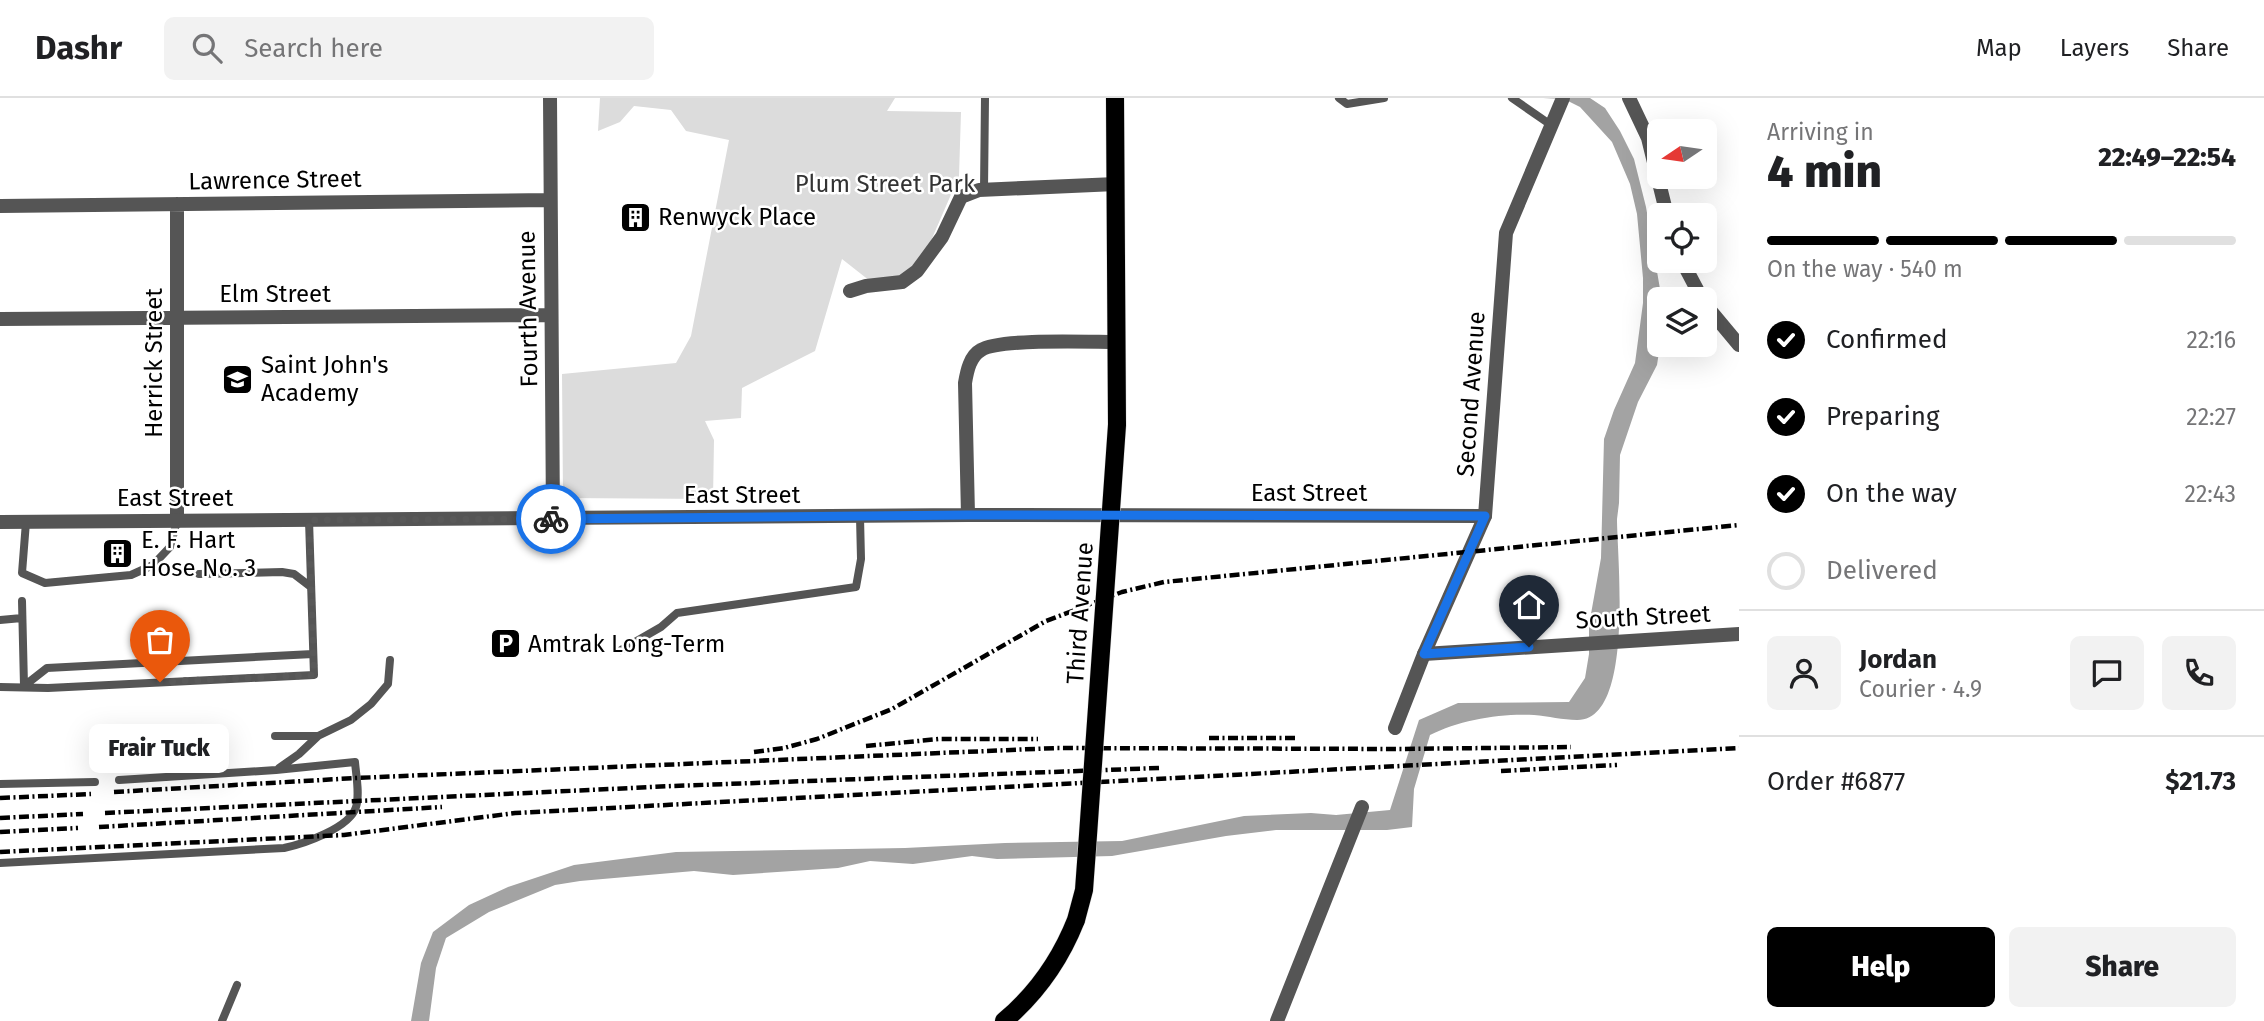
<!DOCTYPE html>
<meta charset="utf-8">
<style>
:root{--surface:#fff;--page:#f2f2f2;--text:#202124;--muted:#757577;--line:#e0e0e0;--accent:#000}
body{margin:0;font-family:"Fira Sans",sans-serif;background:var(--page);color:var(--text);height:100vh;display:flex;flex-direction:column;font-size:26px;white-space:nowrap}
*{box-sizing:border-box;margin:0}
p{font-size:23px;color:var(--muted)}
.icon{flex:none;width:38px;height:38px;fill:none;stroke:currentColor;stroke-width:2;stroke-linecap:round;stroke-linejoin:round}
.map{position:relative;flex:1;overflow:hidden}
.drawer{display:flex;flex-direction:column;background:var(--surface);width:525px}
.drawer>*{flex:none}
.needle{width:46px;rotate:257deg}
.fabs{position:absolute;left:1647px;top:21px;display:grid;gap:14px}
.fabs a{display:grid;place-items:center;width:70px;height:70px;border-radius:10px;background:var(--surface);box-shadow:0 7px 28px #0002;font-size:35px}
.pin{position:absolute;display:grid;place-items:center;width:60px;height:60px;color:#fff;margin:-72px -30px;border-radius:50% 50% 50% 0;rotate:-45deg;box-shadow:0 0 7px #0007}
.pin .icon{rotate:45deg}
.courier{position:absolute;display:grid;place-items:center;width:70px;height:70px;margin:-35px;border:5px solid #1a73e8;border-radius:50%;background:#fff;color:#222;box-shadow:0 2px 9px #0007}
.bubble{position:absolute;height:49px;border-radius:10px;background:var(--surface);box-shadow:0 7px 28px #0002;font-size:23px;font-weight:800;line-height:49px;text-align:center}
.summary em{font-style:normal;font-weight:800}
.summary div{display:flex;flex-direction:column-reverse}
.summary{display:flex;align-items:center;justify-content:space-between;height:119px;padding:0 28px}
h1{font-size:46px;font-weight:800;line-height:52px}
.bar{display:grid;grid-template-columns:repeat(4,1fr);gap:10px 7px;align-content:center;height:84px;padding:0 28px}
.bar i{height:9px;border-radius:5px;background:var(--line)}
.bar .selected{background:var(--accent)}
.bar p{grid-column:span 4}
.line{display:flex;align-items:center;gap:18px;padding:0 28px;border-top:2px solid var(--line)}
.line div{flex:1}
.round{display:grid;place-items:center;flex:none;width:74px;height:74px;border-radius:10px;background:var(--page)}
ol{padding:0 28px;list-style:none}
li{display:flex;align-items:center;gap:21px;height:77px}
li p{margin-inline-start:auto}
li .icon{padding:7px;border-radius:50%;background:var(--accent);color:#fff;stroke-width:4}
li:last-child{color:var(--muted)}
li i{width:38px;height:38px;border:4px solid var(--line);border-radius:50%}
.cta{display:flex;gap:14px;margin-top:auto;padding:14px 28px}
.cta a{flex:1;height:80px;border-radius:10px;background:var(--accent);color:#fff;font-size:28px;font-weight:800;line-height:80px;text-align:center}
.cta a+a{background:var(--page);color:var(--text)}
header{display:flex;align-items:center;gap:42px;box-sizing:border-box;height:98px;padding:0 35px;background:var(--surface);border-bottom:2px solid var(--line)}
header strong{font-size:33px}
nav{display:flex;gap:38px;margin-inline-start:auto;font-size:24px}
.search{width:490px;height:63px;background:var(--page);display:flex;align-items:center;gap:18px;box-sizing:border-box;padding:0 24px;border-radius:10px;color:var(--muted);font-size:26px}
main{display:flex;flex:1;min-height:0}
.map>svg:first-child{display:block}
.green{fill:#dcdcdc}
.water{fill:#a3a3a3}
.lines{fill:none;stroke-linecap:round;stroke-linejoin:round}
.primary-casing{stroke:#dbdbdb;stroke-width:19}
.service{stroke:#555;stroke-width:8}
.minor{stroke:#555;stroke-width:14}
.tertiary{stroke:#555;stroke-width:14}
.primary{stroke:#000;stroke-width:18}
.rail{stroke:#000;stroke-width:4.5;stroke-dasharray:10 3.5 2 3.5;stroke-linecap:butt}
.primary-bridge-casing{stroke:#dbdbdb;stroke-width:19;stroke-linecap:butt}
.primary-bridge{stroke:#000;stroke-width:18}
.done{stroke:#595959;stroke-width:7;stroke-dasharray:0 12.6}
.route{stroke:#1a73e8;stroke-width:9}
.labels{text-anchor:middle;dominant-baseline:central;stroke-width:5;stroke-linejoin:round;paint-order:stroke}
.street-label{font-size:24px;fill:#000;stroke:#fff}
.park-label{font-size:24px;fill:#333;stroke:#fff}
.poi-label{font-size:24px;fill:#000;stroke:#fff;text-anchor:start}
</style>
<header>
<strong>Dashr</strong>
<div class="search"><svg class="icon" aria-label="search" viewBox="0 0 24 24"><circle cx="10" cy="10" r="6"/><path d="M15 15l6 6"/></svg>Search here</div>
<nav><a>Map</a><a>Layers</a><a>Share</a></nav>
</header>
<main>
<div class="map">
<svg width="1739" height="923" viewBox="0 0 1739 923">
<rect width="100%" height="100%" fill="#fff"/>
<path class="green" d="M 600,0 L 895,0 L 887,13 L 961,14 L 959,78 L 930,145 L 918,164 L 899,179 L 870,183 L 842,161 L 815,253 L 742,290 L 741,320 L 705,323 L 714,342 L 713,401 L 563,400 L 562,276 L 676,265 L 691,238 L 729,42 L 686,33 L 671,12 L 634,8 L 620,24 L 598,33 Z"/>
<path class="water" d="M 1543,0 L 1590,0 L 1605,10 L 1620,33 L 1634,61 L 1646,109 L 1660,191 L 1660,247 L 1657,267 L 1638,304 L 1620,357 L 1619,405 L 1617,421 C 1617,459 1635,623 1577,622 C 1563,622 1548,618 1534,617 C 1501,615 1459,622 1430,637 L 1414,691 L 1412,729 L 1387,732 L 1276,732 L 1226,738 L 1112,758 L 997,761 L 972,758 L 913,766 L 870,763 L 838,770 L 733,777 L 694,773 L 580,783 L 555,787 L 489,814 L 446,840 L 436,870 L 429,923 L 411,923 L 421,865 L 433,834 L 469,807 L 508,789 L 574,767 L 676,754 L 905,750 L 1005,745 L 1122,743 L 1244,718 L 1311,715 L 1336,717 L 1390,712 L 1419,622 L 1458,605 L 1569,604 L 1585,580 L 1589,556 L 1589,527 L 1601,460 L 1604,341 L 1614,312 L 1635,265 L 1643,205 L 1643,180 L 1637,116 L 1630,86 L 1612,44 L 1580,9 L 1564,1 Z"/>
<g class="lines">
<defs>
<path id="primary" d="M 1115,0 L 1117,327
M 1004,923 C 1036,896 1061,860 1076,822"/>
</defs>
<use href="#primary" class="primary-casing"/>
<path class="service" d="M 1339,0 L 1347,6 L 1384,0
M 1512,0 L 1551,27
M 984,92 L 985,0
M 26,424 L 22,475 L 45,485 L 131,477 L 153,467 L 170,449 L 177,423
M 199,476 L 282,474 L 294,476 L 311,489
M 22,503 L 24,588
M 0,522 L 22,520
M 621,552 L 661,529 L 677,515 L 856,489 L 861,461 L 860,419
M 24,588 L 47,570 L 313,556
M 0,589 L 48,590 L 314,577 L 309,422
M 275,638 L 318,638 L 351,622 L 371,606 L 388,586 L 390,562
M 279,670 L 299,656 L 318,638
M 0,686 L 95,684
M 0,765 L 284,750 C 303,746 350,730 356,709 C 360,696 356,677 355,664 L 276,672 L 119,682
M 222,923 L 237,887"/>
<path class="minor" d="M 550,0 L 553,421
M 1629,0 L 1648,40 L 1667,117
M 0,108 L 550,102
M 1682,163 L 1702,201
M 850,193 L 866,188 L 902,184 L 917,173 L 942,139 L 961,99 L 979,92 L 1116,86
M 1704,205 L 1739,247
M 0,221 L 551,217
M 1485,418 L 1506,135 L 1563,0
M 177,423 L 177,106
M 1395,630 L 1424,556
M 1277,923 L 1362,709"/>
<path class="tertiary" d="M 968,417 L 965,285 C 967,273 970,258 981,252 C 1000,240 1090,244 1116,244
M 0,424 L 968,417 L 1485,418 L 1424,556 L 1739,536"/>
<use href="#primary" class="primary"/>
<path class="rail" d="M 1209,640 L 1295,640
M 866,648 L 939,641 L 1038,641
M 754,654 L 784,650 L 817,641 L 892,611 L 1046,523 L 1122,494 L 1164,484 L 1739,427
M 1501,673 L 1617,667
M 114,694 L 356,680 L 1057,650 L 1402,651 L 1571,649
M 0,700 L 91,696
M 105,715 L 673,688 L 1159,670
M 0,720 L 83,716
M 99,729 L 442,709
M 0,734 L 78,730
M 0,754 L 344,737 L 515,715 L 1739,650"/>
<defs>
<path id="primary-bridge" d="M 1076,822 L 1084,792 L 1087,751 L 1117,327"/>
</defs>
<use href="#primary-bridge" class="primary-bridge-casing"/>
<use href="#primary-bridge" class="primary-bridge"/>
</g>
<g class="lines">
<path class="done" d="M 160,584 L 314,577 L 309,422 L 551,421"/>
<path class="route" d="M 551,421 L 968,417 L 1485,418 L 1424,556 L 1529,549"/>
</g>
<defs>
<symbol id="building-square" viewBox="-11 -11 22 22"><rect x="-9" y="-9" width="18" height="18" rx="4" fill="#000" stroke="#fff"/><path d="M-4-6H4V6H1V3H-1V6H-4ZM-2.5-4.3h1.7v1.8h-1.7ZM.8-4.3h1.7v1.8H.8ZM-2.5-1h1.7V.8h-1.7ZM.8-1h1.7V.8H.8Z" fill="#fff"/></symbol>
<symbol id="school-square" viewBox="-11 -11 22 22"><rect x="-9" y="-9" width="18" height="18" rx="4" fill="#000" stroke="#fff"/><path d="M0-5L7-2L0 1L-7-2ZM-4 1L0 2.5L4 1V4Q0 6-4 4Z" fill="#fff"/></symbol>
<symbol id="parking-square" viewBox="-11 -11 22 22"><rect x="-9" y="-9" width="18" height="18" rx="4" fill="#000" stroke="#fff"/><path d="M-3.5-5.5H1a3.5 3.5 0 0 1 0 7H-1V5.5H-3.5ZM-1-3.4V-.6H.8a1.4 1.4 0 0 0 0-2.8Z" fill="#fff"/></symbol>
</defs>
<g fill-rule="evenodd">
<use href="#building-square" x="618" y="102" width="35" height="35"/>
<use href="#school-square" x="220" y="264" width="35" height="35"/>
<use href="#building-square" x="100" y="438" width="35" height="35"/>
<use href="#parking-square" x="488" y="528" width="35" height="35"/>
</g>
<g class="labels">
<g class="street-label">
<text transform="translate(275 82) rotate(-1)">Lawrence Street</text>
<text x="275" y="196">Elm Street</text>
<text transform="translate(528 211) rotate(-91)">Fourth Avenue</text>
<text transform="translate(154 265) rotate(-90)">Herrick Street</text>
<text transform="translate(1471 296) rotate(-86)">Second Avenue</text>
<text x="1309" y="395">East Street</text>
<text x="742" y="397">East Street</text>
<text x="175" y="400">East Street</text>
<text transform="translate(1080 515) rotate(-86)">Third Avenue</text>
<text transform="translate(1643 519) rotate(-3)">South Street</text>
</g>
<g class="park-label">
<text x="885" y="86">Plum Street Park</text>
</g>
<g class="poi-label">
<text x="658" y="119">Renwyck Place</text>
<text x="261" y="267">Saint John's<tspan x="261" dy="28">Academy</tspan></text>
<text x="141" y="442">E. F. Hart<tspan x="141" dy="28">Hose No. 3</tspan></text>
<text x="528" y="546">Amtrak Long-Term</text>
</g>
</g>
</svg>
<div class="fabs">
<a><svg class="needle" viewBox="-14 -14 28 28"><path d="M0-13l5 13h-10z" fill="#e53935"/><path d="M0 13l5-13h-10z" fill="#757577"/></svg></a>
<a><svg class="icon" aria-label="locate" viewBox="0 0 24 24"><circle cx="12" cy="12" r="6"/><path d="M12 2v4M12 18v4M2 12h4M18 12h4"/></svg></a>
<a><svg class="icon" aria-label="layers" viewBox="0 0 24 24"><path d="M12 4l9 5-9 5-9-5zM3 14l9 5 9-5"/></svg></a>
</div>
<div class="pin" style="left:160px;top:584px;background:#ea580c"><svg class="icon" aria-label="bag" viewBox="0 0 24 24"><path d="M5 8h14l-1 12H6zM9 8a3 3 0 0 1 6 0"/></svg></div>
<div class="pin" style="left:1529px;top:549px;background:#1f2937"><svg class="icon" aria-label="home" viewBox="0 0 24 24"><path d="M3 11l9-7 9 7M6 9v11h12V9"/></svg></div>
<div class="courier" style="left:551px;top:421px"><svg class="icon" aria-label="bike" viewBox="0 0 24 24"><circle cx="6" cy="16" r="4"/><circle cx="18" cy="16" r="4"/><path d="M6 16l4-8h5l3 8M10 8l3 8H6M13 5h3"/></svg></div>
<div class="bubble" style="left:89px;top:626px;width:140px">Frair Tuck</div>
</div>
<section class="drawer">
<div class="summary"><div><h1>4 min</h1><p>Arriving in</p></div><em>22:49–22:54</em></div>
<div class="bar"><i class="selected"></i><i class="selected"></i><i class="selected"></i><i></i><p>On the way · 540 m</p></div>
<ol>
<li><svg class="icon" aria-label="check" viewBox="0 0 24 24"><path d="M5 12l5 5 9-10"/></svg>Confirmed<p>22:16</p></li>
<li><svg class="icon" aria-label="check" viewBox="0 0 24 24"><path d="M5 12l5 5 9-10"/></svg>Preparing<p>22:27</p></li>
<li><svg class="icon" aria-label="check" viewBox="0 0 24 24"><path d="M5 12l5 5 9-10"/></svg>On the way<p>22:43</p></li>
<li><i></i>Delivered</li>
</ol>
<div class="line" style="height:126px"><a class="round"><svg class="icon" aria-label="person" viewBox="0 0 24 24"><circle cx="12" cy="8" r="4"/><path d="M4 21q1-7 8-7t8 7"/></svg></a><div><b>Jordan</b><p>Courier · 4.9</p></div><a class="round"><svg class="icon" aria-label="chat" viewBox="0 0 24 24"><path d="M4 5h16v11H9l-5 4z"/></svg></a><a class="round"><svg class="icon" aria-label="phone" viewBox="0 0 24 24"><path d="M5 4h4l2 5-3 2q2 4 5 5l2-3 5 2v4C11 20 4 13 5 4z"/></svg></a></div>
<div class="line" style="height:91px"><div>Order #6877</div><b>$21.73</b></div>
<div class="cta"><a>Help</a><a>Share</a></div>
</section>
</main>
